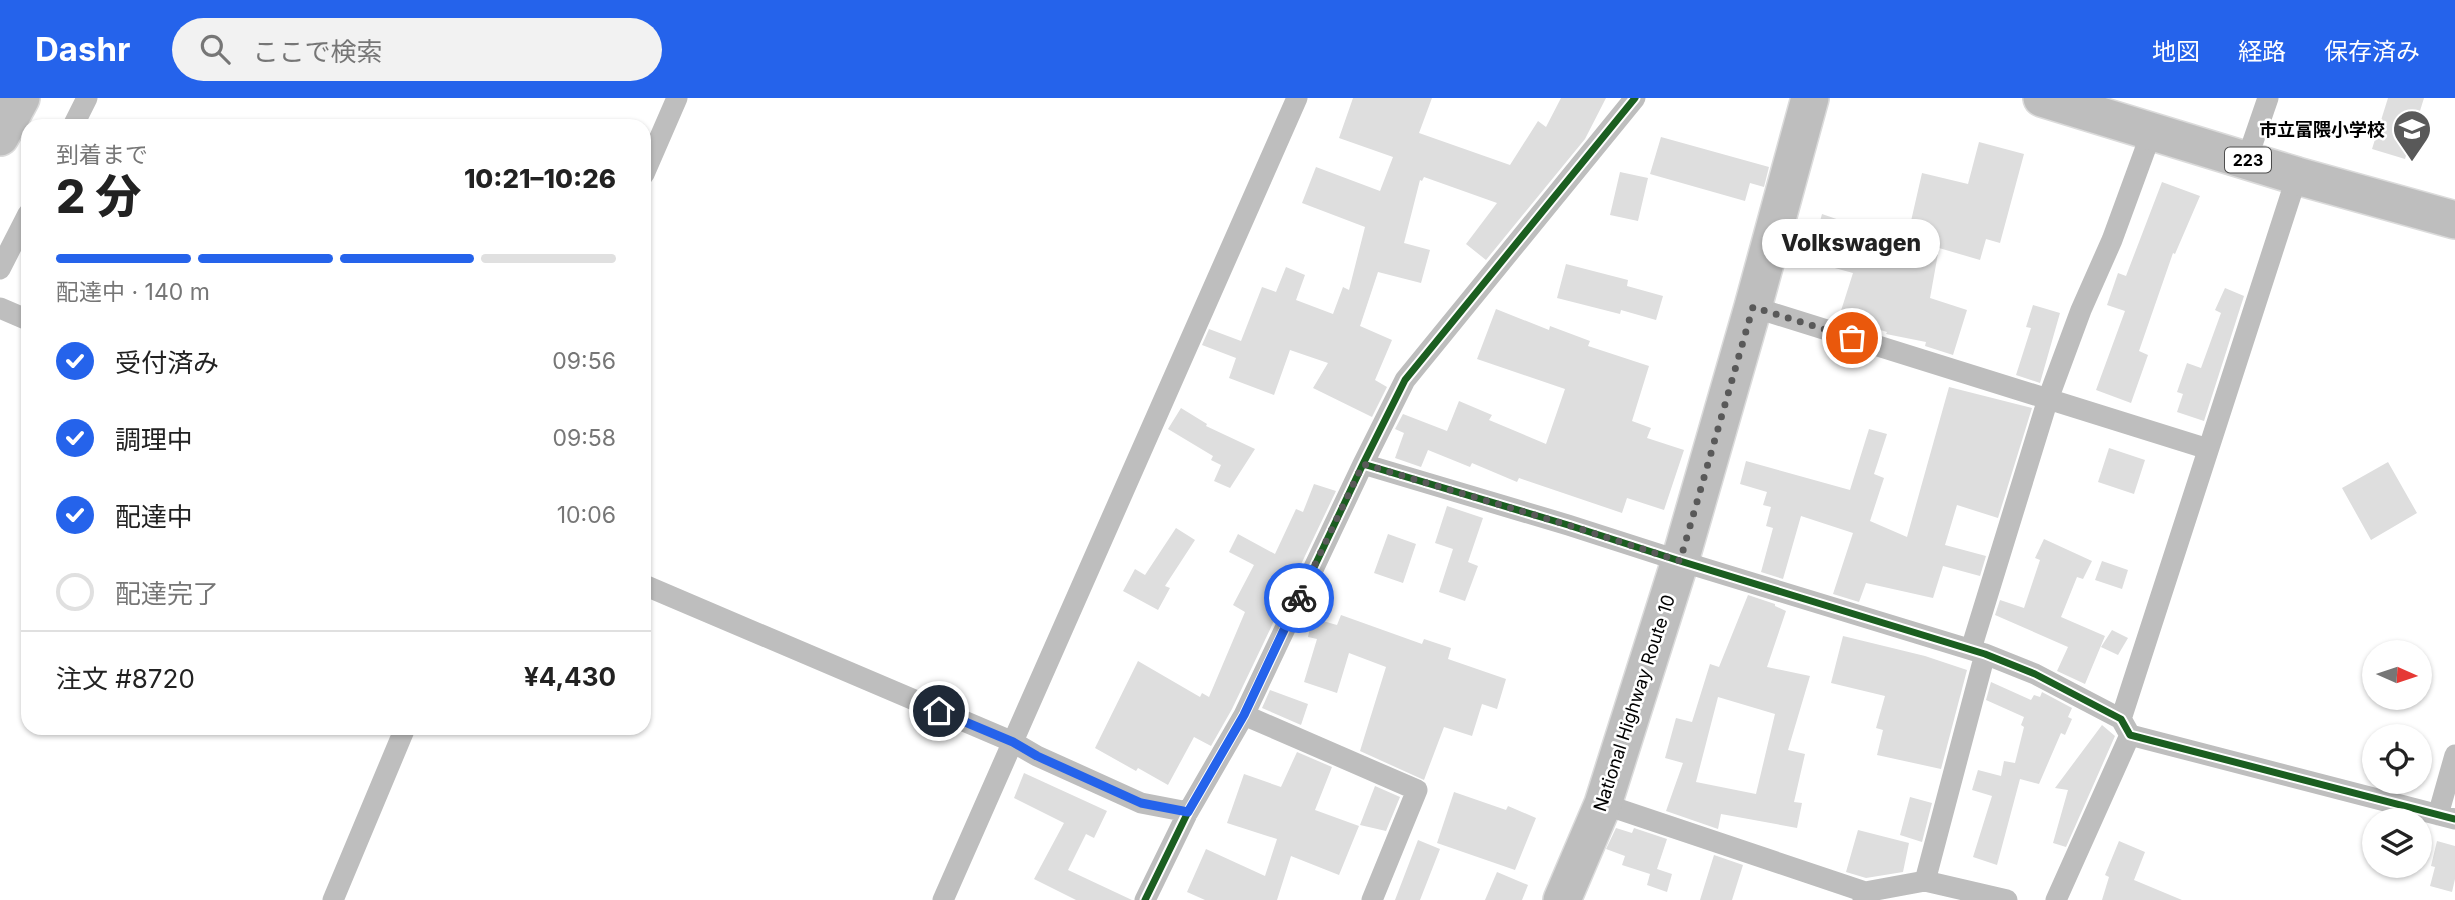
<!DOCTYPE html>
<html lang="ja">
<meta charset="utf-8">
<style>
:root{--surface:#fff;--page:#f2f2f2;--text:#222;--muted:#767676;--line:#e0e0e0;--accent:#2563eb}
body{margin:0;font-family:Inter,"Noto Sans JP",sans-serif;background:var(--page);color:var(--text);height:100vh;display:flex;flex-direction:column;font-size:26px;white-space:nowrap}
*{box-sizing:border-box;margin:0}
p{font-size:23px;color:var(--muted)}
.icon{flex:none;width:38px;height:38px;fill:none;stroke:currentColor;stroke-width:2;stroke-linecap:round;stroke-linejoin:round}
.map{position:relative;flex:1;overflow:hidden}
.details{position:absolute;left:21px;top:21px;width:630px;height:616px;display:flex;flex-direction:column;background:var(--surface);border-radius:21px;box-shadow:0 2px 5px #0004}
.details>*{flex:none}
.needle{width:46px;rotate:93deg}
.controls{position:absolute;left:2362px;top:542px;display:grid;gap:14px}
.controls a{display:grid;place-items:center;width:70px;height:70px;border-radius:50%;background:var(--surface);box-shadow:0 2px 5px #0004;font-size:35px}
.pin{position:absolute;display:grid;place-items:center;width:60px;height:60px;color:#fff;margin:-30px;border:4px solid #fff;border-radius:50%;box-shadow:0 2px 7px #0007}
.courier{position:absolute;display:grid;place-items:center;width:70px;height:70px;margin:-35px;border:5px solid #2563eb;border-radius:50%;background:#fff;color:#222;box-shadow:0 2px 9px #0007}
.bubble{position:absolute;height:49px;border-radius:24px;background:var(--surface);box-shadow:0 2px 5px #0004;font-size:23px;font-weight:800;line-height:49px;text-align:center}
.overview em{font-style:normal;font-weight:800}
.overview div{display:flex;flex-direction:column-reverse}
.overview{display:flex;align-items:center;justify-content:space-between;height:119px;padding:0 35px}
h1{font-size:46px;font-weight:800;line-height:52px}
.bar{display:grid;grid-template-columns:repeat(4,1fr);gap:10px 7px;align-content:center;height:84px;padding:0 35px}
.bar i{height:9px;border-radius:5px;background:var(--line)}
.bar .current{background:var(--accent)}
.bar p{grid-column:span 4}
.line{display:flex;align-items:center;gap:18px;padding:0 35px;border-top:2px solid var(--line)}
.line div{flex:1}
ol{padding:0 35px;list-style:none}
li{display:flex;align-items:center;gap:21px;height:77px}
li p{margin-inline-start:auto}
li .icon{padding:7px;border-radius:50%;background:var(--accent);color:#fff;stroke-width:4}
li:last-child{color:var(--muted)}
li i{width:38px;height:38px;border:4px solid var(--line);border-radius:50%}
header{display:flex;align-items:center;gap:42px;box-sizing:border-box;height:98px;padding:0 35px;background:var(--accent);color:#fff}
header strong{font-size:33px}
nav{display:flex;gap:38px;margin-inline-start:auto;font-size:24px}
.search{width:490px;height:63px;background:var(--page);display:flex;align-items:center;gap:18px;box-sizing:border-box;padding:0 24px;border-radius:38px;color:var(--muted);font-size:26px}
.map>svg:first-child{display:block}
.building{fill:#dedede;fill-rule:evenodd}
.lines{fill:none;stroke-linecap:round;stroke-linejoin:round}
.highway-casing{stroke:#dbdbdb;stroke-width:40}
.street{stroke:#bebebe;stroke-width:21}
.highway{stroke:#bebebe;stroke-width:37}
.cycleway-casing{stroke:#fff;stroke-width:11}
.cycleway{stroke:#1b5e20;stroke-width:7}
.done{stroke:#595959;stroke-width:7;stroke-dasharray:0 12.6}
.route{stroke:#2563eb;stroke-width:9}
.labels{text-anchor:middle;dominant-baseline:central;stroke-width:5;stroke-linejoin:round;paint-order:stroke}
.shield{fill:#fff;stroke:#4c4c4c;stroke-width:2}
.shield-label{font-size:16px;font-weight:bold;fill:#000}
.poi-label{font-size:18px;font-weight:bold;fill:#000;stroke:#fff;text-anchor:end}
.street-label{font-size:18px;fill:#000;stroke:#fff}
</style>
<header>
<strong>Dashr</strong>
<div class="search"><svg class="icon" aria-label="search" viewBox="0 0 24 24"><circle cx="10" cy="10" r="6"/><path d="M15 15l6 6"/></svg>ここで検索</div>
<nav><a>地図</a><a>経路</a><a>保存済み</a></nav>
</header>
<div class="map">
<svg width="2455" height="802" viewBox="0 0 2455 802">
<rect width="100%" height="100%" fill="#fff"/>
<path class="building" d="M 1353,0 L 1432,0 L 1419,35 L 1510,67 L 1538,23 L 1546,29 L 1561,0 L 1606,0 L 1585,41 L 1486,162 L 1466,146 L 1497,105 L 1424,79 L 1422,83 L 1420,82 L 1404,145 L 1430,152 L 1421,185 L 1378,174 L 1360,228 L 1392,242 L 1375,282 L 1387,289 L 1372,319 L 1313,290 L 1328,265 L 1290,252 L 1274,297 L 1229,280 L 1236,260 L 1202,247 L 1209,231 L 1241,243 L 1262,189 L 1276,194 L 1286,169 L 1305,177 L 1296,202 L 1333,216 L 1343,189 L 1349,192 L 1365,129 L 1302,105 L 1316,69 L 1380,93 L 1393,59 L 1339,40 Z
M 2388,0 L 2424,0 L 2405,61 L 2372,51 Z
M 1661,39 L 1769,69 L 1764,89 L 1750,85 L 1745,103 L 1650,76 Z
M 1979,44 L 2024,56 L 2000,145 L 1986,141 L 1980,162 L 1939,150 L 1930,200 L 1967,212 L 1953,257 L 1925,248 L 1926,244 L 1886,236 L 1887,234 L 1839,219 L 1853,175 L 1809,163 L 1822,116 L 1906,145 L 1922,75 L 1968,86 Z
M 1620,74 L 1648,80 L 1638,123 L 1610,117 Z
M 2162,84 L 2200,98 L 2175,156 L 2173,155 L 2139,253 L 2148,257 L 2131,305 L 2096,292 L 2125,213 L 2107,207 L 2118,175 L 2126,178 Z
M 1566,166 L 1628,182 L 1627,188 L 1663,198 L 1656,222 L 1621,212 L 1620,216 L 1557,200 Z
M 2225,190 L 2244,198 L 2204,323 L 2177,314 L 2183,296 L 2177,294 L 2187,265 L 2201,270 L 2221,215 L 2215,212 Z
M 2033,207 L 2060,215 L 2040,285 L 2016,277 L 2031,230 L 2026,229 Z
M 1496,211 L 1549,232 L 1550,228 L 1590,243 L 1588,248 L 1649,268 L 1632,323 L 1651,330 L 1647,340 L 1684,352 L 1664,412 L 1627,400 L 1622,415 L 1519,380 L 1517,384 L 1472,365 L 1470,369 L 1428,352 L 1421,369 L 1395,360 L 1404,335 L 1395,331 L 1403,316 L 1447,333 L 1459,303 L 1492,317 L 1489,322 L 1546,346 L 1565,291 L 1477,261 Z
M 1949,289 L 2032,310 L 1998,420 L 1957,407 L 1945,447 L 1986,458 L 1980,478 L 1943,468 L 1933,500 L 1866,485 L 1859,504 L 1833,496 L 1853,435 L 1801,418 L 1783,481 L 1761,474 L 1773,430 L 1766,428 L 1771,409 L 1763,407 L 1767,394 L 1740,386 L 1746,363 L 1850,392 L 1869,331 L 1887,336 L 1874,376 L 1884,380 L 1870,423 L 1907,439 Z
M 1181,310 L 1207,326 L 1206,328 L 1255,351 L 1230,390 L 1214,383 L 1221,367 L 1211,362 L 1213,358 L 1168,331 Z
M 2109,350 L 2145,362 L 2134,396 L 2098,384 Z
M 2388,364 L 2417,415 L 2371,442 L 2342,390 Z
M 1314,386 L 1336,393 L 1232,611 L 1211,648 L 1194,639 L 1168,687 L 1138,670 L 1136,673 L 1095,650 L 1138,563 L 1200,599 L 1202,595 L 1209,599 L 1245,514 L 1233,507 L 1254,467 L 1229,454 L 1238,436 L 1275,456 L 1296,411 L 1303,414 Z
M 1447,408 L 1483,420 L 1468,464 L 1478,468 L 1465,503 L 1439,494 L 1453,451 L 1435,445 Z
M 1176,430 L 1195,442 L 1165,488 L 1170,490 L 1158,512 L 1123,493 L 1135,471 L 1145,477 Z
M 1388,436 L 1416,446 L 1403,485 L 1374,475 Z
M 2044,441 L 2092,463 L 2083,481 L 2077,479 L 2061,519 L 2105,538 L 2085,586 L 2057,573 L 2068,549 L 1995,517 L 2000,502 L 2024,510 L 2040,462 L 2035,460 Z
M 2102,463 L 2128,472 L 2122,491 L 2095,482 Z
M 1748,497 L 1775,506 L 1775,508 L 1786,513 L 1767,569 L 1810,578 L 1788,652 L 1805,656 L 1794,704 L 1802,705 L 1797,730 L 1721,716 L 1718,731 L 1666,713 L 1683,665 L 1665,660 L 1676,620 L 1692,624 L 1710,566 L 1719,569 ZM 1718,599 L 1775,616 L 1756,696 L 1696,684 Z
M 1341,517 L 1422,546 L 1424,541 L 1451,550 L 1448,561 L 1506,581 L 1497,611 L 1482,606 L 1472,638 L 1444,629 L 1424,682 L 1360,653 L 1386,569 L 1349,555 L 1337,595 L 1304,584 L 1317,541 L 1308,539 L 1312,520 L 1337,527 Z
M 2112,532 L 2128,540 L 2118,557 L 2101,549 Z
M 1843,538 L 1925,558 L 1967,572 L 1941,671 L 1877,657 L 1883,632 L 1876,630 L 1885,598 L 1831,585 Z
M 1991,584 L 2031,602 L 2034,597 L 2040,599 L 2042,594 L 2072,610 L 2068,619 L 2072,621 L 2065,637 L 2061,635 L 2039,686 L 2020,681 L 1997,767 L 1973,759 L 1992,698 L 1972,692 L 1978,672 L 2001,678 L 2004,663 L 2015,665 L 2024,629 L 2021,627 L 2024,619 L 1986,602 Z
M 1270,592 L 1308,606 L 1301,627 L 1262,610 Z
M 2102,627 L 2115,638 L 2066,749 L 2053,745 L 2068,692 L 2055,690 Z
M 1297,654 L 1332,669 L 1315,712 L 1359,728 L 1339,777 L 1291,758 L 1277,802 L 1205,802 L 1187,794 L 1206,751 L 1265,778 L 1277,741 L 1227,725 L 1244,676 L 1281,689 Z
M 1024,675 L 1107,713 L 1094,740 L 1086,736 L 1068,772 L 1132,802 L 1076,802 L 1034,781 L 1064,725 L 1014,700 Z
M 1375,688 L 1400,699 L 1386,733 L 1360,727 Z
M 1454,694 L 1506,712 L 1508,708 L 1536,720 L 1515,772 L 1437,745 Z
M 1910,699 L 1932,705 L 1922,744 L 1900,737 Z
M 1616,730 L 1632,735 L 1634,730 L 1667,741 L 1657,771 L 1672,776 L 1667,794 L 1647,787 L 1650,776 L 1622,767 L 1625,758 L 1606,751 Z
M 1858,732 L 1909,745 L 1903,774 L 1866,780 L 1846,774 Z
M 1418,742 L 1440,751 L 1420,802 L 1395,802 Z
M 2119,743 L 2145,754 L 2134,782 L 2182,802 L 2102,802 L 2109,779 L 2105,777 Z
M 2437,743 L 2455,748 L 2455,781 L 2452,794 L 2430,788 L 2435,769 L 2431,768 Z
M 1714,757 L 1743,767 L 1732,802 L 1700,802 Z
M 1497,774 L 1528,787 L 1522,802 L 1485,802 Z"/>
<g class="lines">
<defs>
<path id="highway" d="M 2042,0 L 2297,78 L 2455,122
M 0,39 L 21,0
M 1562,802 L 1603,706 L 1680,463 L 1753,209 L 1810,0"/>
</defs>
<use href="#highway" class="highway-casing"/>
<path class="street" d="M 73,28 L 87,0
M 2247,61 L 2268,0
M 644,76 L 677,0
M 0,171 L 28,116
M 1753,209 L 2208,351
M 0,210 L 28,222
M 1363,366 L 1568,427 L 1680,463 L 1985,556 L 2035,576 L 2121,621 L 2130,637 L 2455,721
M 644,487 L 1013,644 L 1037,658 L 1141,705 L 1188,714
M 1971,551 L 2048,301 L 2081,212 L 2112,142 L 2152,33
M 1244,617 L 1417,692 L 1372,802
M 2121,621 L 2297,78
M 1603,706 L 1865,794
M 2438,717 L 2455,657
M 1925,783 L 2007,802
M 333,802 L 405,630
M 943,802 L 1297,0
M 1145,802 L 1188,714 L 1244,617 L 1363,366 L 1405,282 L 1635,0
M 1863,802 L 1865,794 L 1925,783 L 1985,556
M 2056,802 L 2130,637"/>
<use href="#highway" class="highway"/>
<defs>
<path id="cycleway" d="M 1363,366 L 1568,427 L 1680,463 L 1985,556 L 2035,576 L 2121,621 L 2130,637 L 2455,721
M 1145,802 L 1188,714 L 1244,617 L 1363,366 L 1405,282 L 1635,0"/>
</defs>
<use href="#cycleway" class="cycleway-casing"/>
<use href="#cycleway" class="cycleway"/>
</g>
<g class="lines">
<path class="done" d="M 1299,500 L 1363,366 L 1568,427 L 1680,463 L 1753,209 L 1852,240"/>
<path class="route" d="M 939,613 L 1013,644 L 1037,658 L 1141,705 L 1188,714 L 1244,617 L 1299,500"/>
</g>
<defs>
<symbol id="school-pin" viewBox="-11 -11 22 30"><path d="M0 17L-7.5 6A9.5 9.5 0 1 1 7.5 6Z" fill="#595959" stroke="#fff"/><path d="M0-5L7-2L0 1L-7-2ZM-4 1L0 2.5L4 1V4Q0 6-4 4Z" fill="#fff"/></symbol>
</defs>
<g fill-rule="evenodd">
<use href="#school-pin" x="2390" y="9" width="44" height="60"/>
</g>
<g class="labels">
<rect class="shield" x="2225" y="49.5" width="46" height="25" rx="5"/>
<g class="shield-label">
<text x="2248" y="62">223</text>
</g>
<g class="poi-label">
<text x="2385" y="31">市立富隈小学校</text>
</g>
<g class="street-label">
<text transform="translate(1634 605) rotate(-72)">National Highway Route 10</text>
</g>
</g>
</svg>
<div class="controls">
<a><svg class="needle" viewBox="-14 -14 28 28"><path d="M0-13l5 13h-10z" fill="#e53935"/><path d="M0 13l5-13h-10z" fill="#767676"/></svg></a>
<a><svg class="icon" aria-label="locate" viewBox="0 0 24 24"><circle cx="12" cy="12" r="6"/><path d="M12 2v4M12 18v4M2 12h4M18 12h4"/></svg></a>
<a><svg class="icon" aria-label="layers" viewBox="0 0 24 24"><path d="M12 4l9 5-9 5-9-5zM3 14l9 5 9-5"/></svg></a>
</div>
<div class="pin" style="left:1852px;top:240px;background:#ea580c"><svg class="icon" aria-label="bag" viewBox="0 0 24 24"><path d="M5 8h14l-1 12H6zM9 8a3 3 0 0 1 6 0"/></svg></div>
<div class="pin" style="left:939px;top:613px;background:#1f2937"><svg class="icon" aria-label="home" viewBox="0 0 24 24"><path d="M3 11l9-7 9 7M6 9v11h12V9"/></svg></div>
<div class="courier" style="left:1299px;top:500px"><svg class="icon" aria-label="bike" viewBox="0 0 24 24"><circle cx="6" cy="16" r="4"/><circle cx="18" cy="16" r="4"/><path d="M6 16l4-8h5l3 8M10 8l3 8H6M13 5h3"/></svg></div>
<div class="bubble" style="left:1762px;top:121px;width:178px">Volkswagen</div>
<section class="details">
<div class="overview"><div><h1>2 分</h1><p>到着まで</p></div><em>10:21–10:26</em></div>
<div class="bar"><i class="current"></i><i class="current"></i><i class="current"></i><i></i><p>配達中 · 140 m</p></div>
<ol>
<li><svg class="icon" aria-label="check" viewBox="0 0 24 24"><path d="M5 12l5 5 9-10"/></svg>受付済み<p>09:56</p></li>
<li><svg class="icon" aria-label="check" viewBox="0 0 24 24"><path d="M5 12l5 5 9-10"/></svg>調理中<p>09:58</p></li>
<li><svg class="icon" aria-label="check" viewBox="0 0 24 24"><path d="M5 12l5 5 9-10"/></svg>配達中<p>10:06</p></li>
<li><i></i>配達完了</li>
</ol>
<div class="line" style="height:91px"><div>注文 #8720</div><b>¥4,430</b></div>
</section>
</div>
